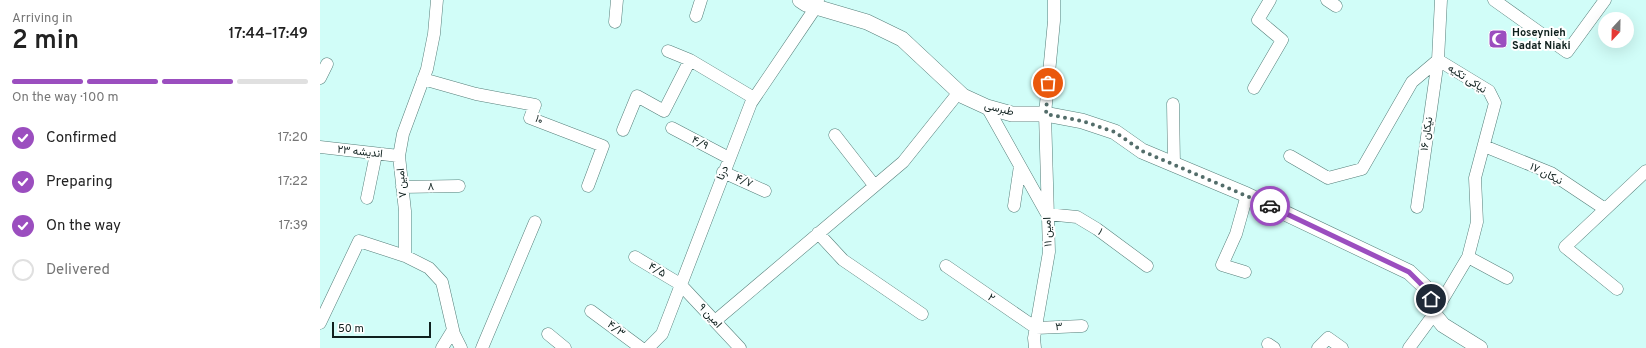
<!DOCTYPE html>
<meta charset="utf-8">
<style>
:root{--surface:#fff;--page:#f6f6f6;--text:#222;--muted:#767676;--line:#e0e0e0;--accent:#9b4ebf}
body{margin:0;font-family:Overpass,Vazirmatn,sans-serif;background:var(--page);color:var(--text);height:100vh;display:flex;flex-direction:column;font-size:15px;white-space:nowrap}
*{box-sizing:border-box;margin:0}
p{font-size:13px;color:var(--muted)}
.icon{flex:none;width:22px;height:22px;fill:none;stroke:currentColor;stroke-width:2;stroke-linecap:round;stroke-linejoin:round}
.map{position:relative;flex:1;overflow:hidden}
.drawer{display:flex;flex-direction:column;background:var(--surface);width:320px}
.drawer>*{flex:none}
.needle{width:26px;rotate:202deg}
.tools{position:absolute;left:1278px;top:12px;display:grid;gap:8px}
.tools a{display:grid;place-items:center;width:36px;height:36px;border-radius:50%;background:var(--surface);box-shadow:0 4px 16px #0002;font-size:20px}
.scale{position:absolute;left:12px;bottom:10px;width:99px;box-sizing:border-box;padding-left:4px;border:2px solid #0f201e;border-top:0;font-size:11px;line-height:14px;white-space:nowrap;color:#0f201e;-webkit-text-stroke:3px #fff;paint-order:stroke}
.pin{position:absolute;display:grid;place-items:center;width:34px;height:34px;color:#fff;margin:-17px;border:2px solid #fff;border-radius:50%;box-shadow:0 1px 4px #0007}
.courier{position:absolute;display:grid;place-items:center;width:40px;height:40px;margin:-20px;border:3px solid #9b4ebf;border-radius:50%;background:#fff;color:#222;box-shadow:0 1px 5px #0007}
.summary em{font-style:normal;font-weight:600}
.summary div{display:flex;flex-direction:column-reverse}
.summary{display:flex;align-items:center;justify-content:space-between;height:68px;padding:0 12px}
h1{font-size:26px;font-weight:600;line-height:30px}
.bar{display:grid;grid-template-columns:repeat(4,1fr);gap:6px 4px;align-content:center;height:48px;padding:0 12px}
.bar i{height:5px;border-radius:3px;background:var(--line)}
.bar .active{background:var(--accent)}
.bar p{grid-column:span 4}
ol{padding:0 12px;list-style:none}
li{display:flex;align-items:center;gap:12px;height:44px}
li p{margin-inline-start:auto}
li .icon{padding:4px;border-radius:50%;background:var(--accent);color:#fff;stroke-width:4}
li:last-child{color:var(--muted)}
li i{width:22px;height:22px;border:2px solid var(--line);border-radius:50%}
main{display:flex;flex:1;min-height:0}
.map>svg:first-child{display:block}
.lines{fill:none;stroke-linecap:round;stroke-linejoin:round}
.minor-casing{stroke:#567f7a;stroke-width:13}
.tertiary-casing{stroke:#567f7a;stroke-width:16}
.minor{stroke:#fff;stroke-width:12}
.tertiary{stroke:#fff;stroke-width:15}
.done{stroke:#536d6a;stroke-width:4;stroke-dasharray:0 7.2}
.route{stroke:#9b4ebf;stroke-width:5}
.labels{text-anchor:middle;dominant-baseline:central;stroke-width:4;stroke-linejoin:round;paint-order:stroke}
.poi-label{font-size:11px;font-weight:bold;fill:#0f201e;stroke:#fff;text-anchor:start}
.street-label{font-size:11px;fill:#0f201e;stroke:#fff}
</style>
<main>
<section class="drawer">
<div class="summary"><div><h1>2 min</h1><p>Arriving in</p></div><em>17:44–17:49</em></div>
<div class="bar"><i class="active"></i><i class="active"></i><i class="active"></i><i></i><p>On the way · 100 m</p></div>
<ol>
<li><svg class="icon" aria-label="check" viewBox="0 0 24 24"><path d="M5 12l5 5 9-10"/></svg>Confirmed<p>17:20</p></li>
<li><svg class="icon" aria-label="check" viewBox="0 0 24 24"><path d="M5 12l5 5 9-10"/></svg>Preparing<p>17:22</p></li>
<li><svg class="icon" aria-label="check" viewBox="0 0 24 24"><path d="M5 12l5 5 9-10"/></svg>On the way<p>17:39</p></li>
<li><i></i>Delivered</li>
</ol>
</section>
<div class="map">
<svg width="1326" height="348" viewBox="0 0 1326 348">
<rect width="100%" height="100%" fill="#d1fdf8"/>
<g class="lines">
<defs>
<path id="minor" d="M 117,0 L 114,34 L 107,69 L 83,134 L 79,156 L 85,211 L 85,256 L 109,268 L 122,282 L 134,334 L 141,348
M 1007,0 L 1016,6
M 1174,0 L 1247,52 L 1285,0
M 376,16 L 381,0
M 295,22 L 297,0
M 348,51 L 370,60
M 0,78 L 7,64
M 103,79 L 156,94 L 215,105 L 210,118 L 283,146 L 268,186
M 934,88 L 962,40 L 938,20 L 950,0
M 853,104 L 854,165
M 667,107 L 727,214 L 757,217 L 777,229 L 827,266
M 352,128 L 409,158
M 303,130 L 317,96 L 344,111 L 370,60 L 434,98
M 515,135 L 554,185
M 1164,146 L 1231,173 L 1285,209
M 0,147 L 79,156
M 970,156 L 1008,178 L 1042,169 L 1092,82 L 1118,60
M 403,172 L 445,191
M 82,187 L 139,186
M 47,198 L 56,154
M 694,206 L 700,166
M 1097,207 L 1118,60 L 1121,0
M 498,233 L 523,260 L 602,314
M 315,257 L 360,284 L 420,348
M 1148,257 L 1187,278
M 626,266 L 716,328 L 762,326
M 925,272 L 902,265 L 916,234 L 927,195
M 1297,289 L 1245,247 L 1326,171
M 271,311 L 321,348
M 395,321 L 583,162 L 639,92
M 0,323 L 39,241 L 85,256
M 228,334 L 245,348
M 948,344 L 954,348
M 122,348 L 133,330
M 162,348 L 215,222
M 328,348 L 342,334 L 431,103 L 496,7 L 498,0
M 715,348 L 714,338 L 729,252 L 725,114 L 734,21 L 734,0
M 998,348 L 1008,338 L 1022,348
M 1089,348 L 1114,314 L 1148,257 L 1157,222 L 1155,178 L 1175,103 L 1169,91 L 1118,60"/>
<path id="tertiary" d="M 480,0 L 486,4 L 547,22 L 582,39 L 643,96 L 667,107 L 692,114 L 725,114 L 762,121 L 795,132 L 822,151 L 927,195 L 1089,272 L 1105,287 L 1111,299 L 1114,314 L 1123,325 L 1160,348"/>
</defs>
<use href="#minor" class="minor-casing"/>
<use href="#tertiary" class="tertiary-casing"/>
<use href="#minor" class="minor"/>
<use href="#tertiary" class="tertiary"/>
</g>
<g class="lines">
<path class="done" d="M 728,83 L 726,114 L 762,121 L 795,132 L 822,151 L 950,206"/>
<path class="route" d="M 950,206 L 1089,272 L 1105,288 L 1111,299"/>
</g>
<defs>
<symbol id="mosque-square" viewBox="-11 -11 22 22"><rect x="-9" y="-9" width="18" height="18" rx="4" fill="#9b4ebf" stroke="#fff"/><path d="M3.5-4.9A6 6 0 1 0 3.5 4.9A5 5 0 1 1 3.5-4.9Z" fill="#fff"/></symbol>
</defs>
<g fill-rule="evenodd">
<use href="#mosque-square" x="1167" y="28" width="22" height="22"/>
</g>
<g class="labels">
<g class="poi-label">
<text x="1192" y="33">Hoseynieh<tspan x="1192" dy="13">Sadat Niaki</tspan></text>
</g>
<g class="street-label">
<text transform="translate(1147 79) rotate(33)">نیاکی تکیه</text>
<text transform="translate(679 109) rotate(14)">طبرسی</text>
<text transform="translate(219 120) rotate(25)">۱۰</text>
<text transform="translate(1107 134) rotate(-82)">نیکان ۱۶</text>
<text transform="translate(380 143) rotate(27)">۴/۹</text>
<text transform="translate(40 152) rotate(6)">اندیشه ۲۳</text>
<text transform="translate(403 173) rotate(-68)">درنا</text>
<text transform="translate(1226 174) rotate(27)">نیکان ۱۷</text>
<text transform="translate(424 181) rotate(25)">۴/۷</text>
<text transform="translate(82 183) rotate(-95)">امین ۷</text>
<text transform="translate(111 187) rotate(-1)">۸</text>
<text transform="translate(728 232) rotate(-92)">امین ۱۱</text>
<text transform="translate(780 232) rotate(36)">۱</text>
<text transform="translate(337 270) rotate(31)">۴/۵</text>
<text transform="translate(671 298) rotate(36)">۲</text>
<text transform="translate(390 316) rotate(47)">امین ۹</text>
<text transform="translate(739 327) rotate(-4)">۳</text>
<text transform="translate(296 329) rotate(37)">۴/۳</text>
</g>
</g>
</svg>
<div class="tools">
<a><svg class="needle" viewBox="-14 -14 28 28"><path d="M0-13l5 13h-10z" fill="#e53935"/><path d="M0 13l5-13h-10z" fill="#767676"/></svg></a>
</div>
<div class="scale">50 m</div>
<div class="pin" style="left:728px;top:83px;background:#ea580c"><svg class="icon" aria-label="bag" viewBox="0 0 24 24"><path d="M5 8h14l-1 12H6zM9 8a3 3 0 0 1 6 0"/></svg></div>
<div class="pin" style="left:1111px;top:299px;background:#1f2937"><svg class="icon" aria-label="home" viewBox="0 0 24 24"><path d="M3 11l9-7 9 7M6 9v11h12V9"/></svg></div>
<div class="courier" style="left:950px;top:206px"><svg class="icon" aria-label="car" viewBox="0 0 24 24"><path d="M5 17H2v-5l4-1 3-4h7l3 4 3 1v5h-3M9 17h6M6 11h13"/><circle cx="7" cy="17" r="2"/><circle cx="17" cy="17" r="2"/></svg></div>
</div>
</main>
